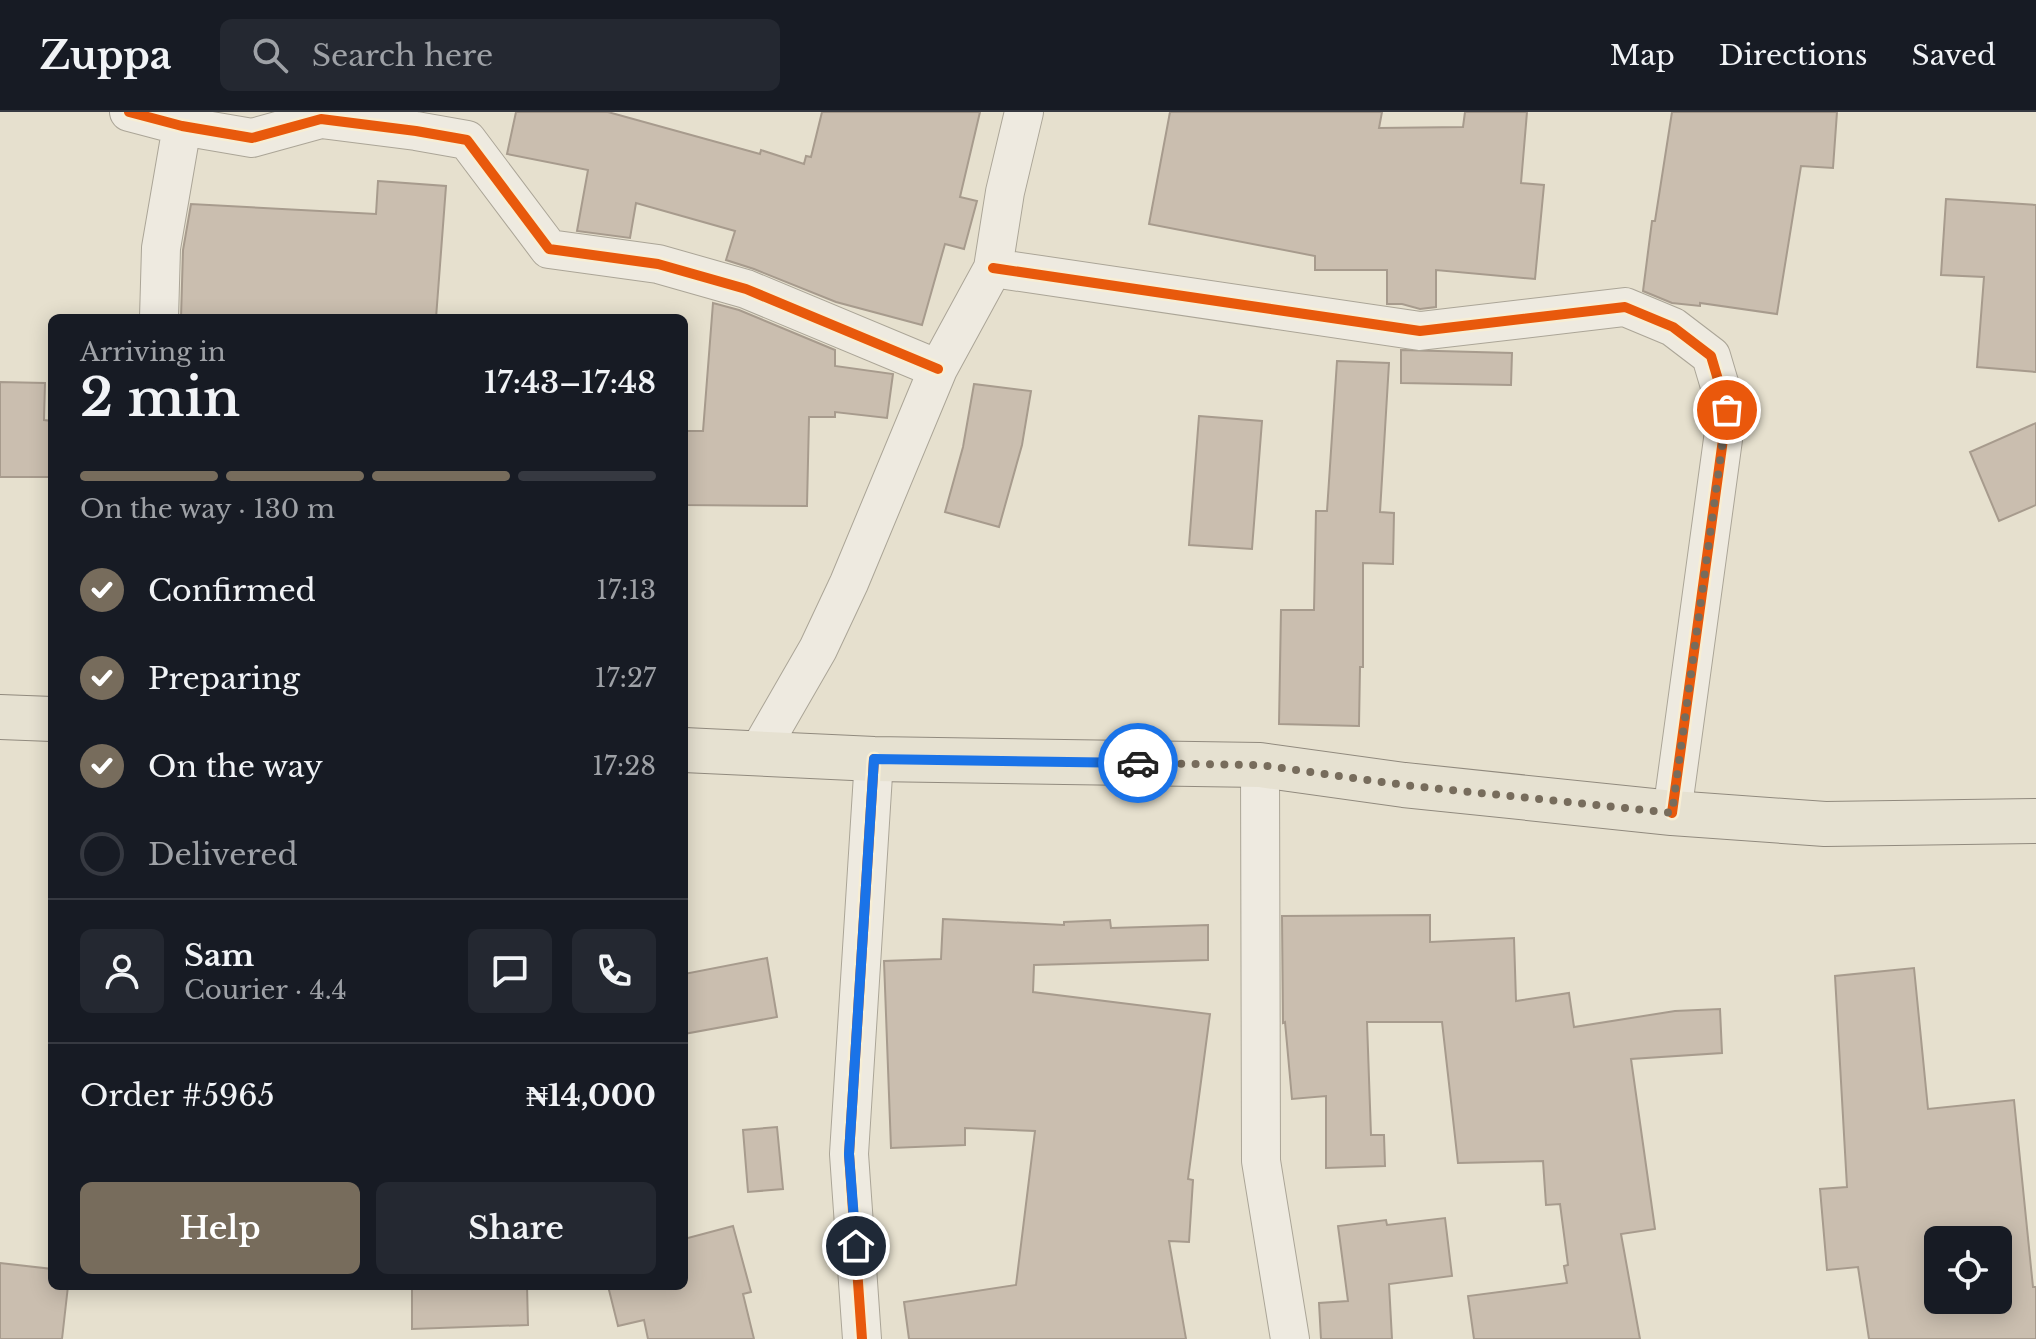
<!DOCTYPE html>
<meta charset="utf-8">
<style>
:root{--surface:#171b24;--page:#242831;--text:#f1f3f6;--muted:#9ea1a6;--line:#363941;--accent:#776c5c}
body{margin:0;font-family:"Libre Baskerville",serif;background:var(--page);color:var(--text);height:100vh;display:flex;flex-direction:column;font-size:30px;white-space:nowrap}
*{box-sizing:border-box;margin:0}
p{font-size:26px;color:var(--muted)}
.icon{flex:none;width:44px;height:44px;fill:none;stroke:currentColor;stroke-width:2;stroke-linecap:round;stroke-linejoin:round}
.map{position:relative;flex:1;overflow:hidden}
.sheet{position:absolute;left:48px;top:202px;width:640px;height:976px;display:flex;flex-direction:column;background:var(--surface);border-radius:12px;box-shadow:0 4px 20px #0003}
.sheet>*{flex:none}
.tools{position:absolute;left:1924px;top:1114px;display:grid;gap:16px}
.tools a{display:grid;place-items:center;width:88px;height:88px;border-radius:12px;background:var(--surface);box-shadow:0 4px 20px #0003;font-size:40px}
.pin{position:absolute;display:grid;place-items:center;width:68px;height:68px;color:#fff;margin:-34px;border:4px solid #fff;border-radius:50%;box-shadow:0 2px 8px #0007}
.courier{position:absolute;display:grid;place-items:center;width:80px;height:80px;margin:-40px;border:6px solid #1a73e8;border-radius:50%;background:#fff;color:#222;box-shadow:0 2px 10px #0007}
.summary em{font-style:normal;font-weight:600}
.summary div{display:flex;flex-direction:column-reverse}
.summary{display:flex;align-items:center;justify-content:space-between;height:136px;padding:0 32px}
h1{font-size:52px;font-weight:600;line-height:60px}
.bar{display:grid;grid-template-columns:repeat(4,1fr);gap:12px 8px;align-content:center;height:96px;padding:0 32px}
.bar i{height:10px;border-radius:6px;background:var(--line)}
.bar .active{background:var(--accent)}
.bar p{grid-column:span 4}
.line{display:flex;align-items:center;gap:20px;padding:0 32px;border-top:2px solid var(--line)}
.line div{flex:1}
.round{display:grid;place-items:center;flex:none;width:84px;height:84px;border-radius:12px;background:var(--page)}
ol{padding:0 32px;list-style:none}
li{display:flex;align-items:center;gap:24px;height:88px}
li p{margin-inline-start:auto}
li .icon{padding:8px;border-radius:50%;background:var(--accent);color:#fff;stroke-width:4}
li:last-child{color:var(--muted)}
li i{width:44px;height:44px;border:4px solid var(--line);border-radius:50%}
.action{display:flex;gap:16px;margin-top:auto;padding:16px 32px}
.action a{flex:1;height:92px;border-radius:12px;background:var(--accent);color:#fff;font-size:32px;font-weight:600;line-height:92px;text-align:center}
.action a+a{background:var(--page);color:var(--text)}
header{display:flex;align-items:center;gap:48px;box-sizing:border-box;height:112px;padding:0 40px;background:var(--surface);border-bottom:2px solid var(--line)}
header strong{font-size:38px}
nav{display:flex;gap:44px;margin-inline-start:auto;font-size:28px}
.search{width:560px;height:72px;background:var(--page);display:flex;align-items:center;gap:20px;box-sizing:border-box;padding:0 28px;border-radius:12px;color:var(--muted);font-size:30px}
.map>svg:first-child{display:block}
.building{fill:#cabeaf;stroke:#a79b8d;stroke-width:2;fill-rule:evenodd}
.lines{fill:none;stroke-linecap:round;stroke-linejoin:round}
.minor-casing{stroke:#aba597;stroke-width:40}
.primary-casing{stroke:#918a7e;stroke-width:46}
.minor{stroke:#eeeae0;stroke-width:38}
.primary{stroke:#e6e1d1;stroke-width:44}
.cycleway-casing{stroke:#f7eed4;stroke-width:15}
.cycleway{stroke:#e8590c;stroke-width:10}
.done{stroke:#776c5c;stroke-width:8;stroke-dasharray:0 14.4}
.route{stroke:#1a73e8;stroke-width:10}
</style>
<header>
<strong>Zuppa</strong>
<div class="search"><svg class="icon" aria-label="search" viewBox="0 0 24 24"><circle cx="10" cy="10" r="6"/><path d="M15 15l6 6"/></svg>Search here</div>
<nav><a>Map</a><a>Directions</a><a>Saved</a></nav>
</header>
<div class="map">
<svg width="2036" height="1227" viewBox="0 0 2036 1227">
<rect width="100%" height="100%" fill="#e6e0ce"/>
<path class="building" d="M 516,0 L 608,0 L 760,42 L 761,38 L 804,52 L 806,44 L 811,45 L 822,0 L 980,0 L 960,85 L 977,89 L 964,137 L 945,132 L 922,213 L 836,190 L 754,157 L 726,148 L 735,119 L 636,91 L 630,126 L 577,119 L 588,58 L 507,42 Z
M 1170,0 L 1382,0 L 1379,16 L 1463,15 L 1465,0 L 1527,0 L 1521,71 L 1544,73 L 1535,167 L 1436,158 L 1436,195 L 1420,197 L 1402,192 L 1387,192 L 1387,158 L 1315,158 L 1315,144 L 1149,112 Z
M 1672,0 L 1837,0 L 1833,56 L 1801,54 L 1777,202 L 1700,191 L 1700,194 L 1672,191 L 1643,179 L 1652,109 L 1655,109 Z
M 378,69 L 446,74 L 436,206 L 181,206 L 183,138 L 191,92 L 376,102 Z
M 1946,87 L 2036,93 L 2036,260 L 1977,255 L 1984,165 L 1941,163 Z
M 713,191 L 739,198 L 835,238 L 835,254 L 893,262 L 887,306 L 835,300 L 835,305 L 809,305 L 807,394 L 684,393 L 685,319 L 703,319 Z
M 1401,238 L 1512,241 L 1511,273 L 1401,271 Z
M 1337,249 L 1389,251 L 1380,400 L 1394,401 L 1393,452 L 1363,451 L 1363,555 L 1360,555 L 1359,614 L 1279,612 L 1281,498 L 1314,498 L 1316,399 L 1327,399 Z
M 0,270 L 45,271 L 44,308 L 52,309 L 52,365 L 0,365 Z
M 974,272 L 1031,279 L 1022,333 L 999,415 L 945,400 L 963,335 Z
M 1199,304 L 1262,309 L 1252,437 L 1189,433 Z
M 2036,311 L 2036,393 L 1999,409 L 1970,340 Z
M 1430,803 L 1430,830 L 1514,826 L 1516,889 L 1569,881 L 1574,915 L 1675,899 L 1720,897 L 1722,941 L 1631,947 L 1655,1117 L 1621,1122 L 1640,1227 L 1474,1227 L 1468,1184 L 1567,1171 L 1564,1154 L 1568,1153 L 1560,1092 L 1546,1093 L 1543,1049 L 1458,1051 L 1442,910 L 1367,910 L 1371,1023 L 1384,1023 L 1385,1054 L 1326,1056 L 1326,984 L 1292,987 L 1285,910 L 1283,911 L 1282,804 Z
M 943,807 L 1064,813 L 1064,810 L 1110,808 L 1111,816 L 1208,813 L 1208,848 L 1034,853 L 1033,880 L 1210,902 L 1188,1067 L 1193,1068 L 1189,1130 L 1169,1129 L 1186,1227 L 909,1227 L 904,1190 L 1016,1173 L 1035,1019 L 965,1016 L 965,1033 L 891,1036 L 884,849 L 941,847 Z
M 767,846 L 777,905 L 684,922 L 684,862 Z
M 1914,856 L 1928,997 L 2014,988 L 2033,1175 L 2036,1175 L 2036,1227 L 1869,1227 L 1858,1155 L 1827,1158 L 1820,1077 L 1847,1075 L 1835,864 ZM 1938,1128 L 1998,1128 L 1998,1188 L 1938,1188 Z
M 777,1015 L 783,1077 L 748,1080 L 743,1018 Z
M 1445,1106 L 1452,1164 L 1389,1172 L 1392,1227 L 1321,1227 L 1319,1191 L 1348,1189 L 1338,1114 L 1386,1108 L 1387,1113 Z
M 733,1114 L 751,1180 L 743,1182 L 754,1227 L 648,1227 L 644,1208 L 618,1214 L 608,1174 L 684,1174 L 684,1127 Z
M 0,1151 L 52,1157 L 52,1174 L 68,1174 L 62,1227 L 0,1227 Z
M 412,1174 L 527,1174 L 528,1213 L 412,1217 Z"/>
<g class="lines">
<defs>
<path id="minor" d="M 129,0 L 182,14 L 252,26 L 321,7 L 416,19 L 467,28 L 549,137 L 658,152 L 746,177 L 938,257
M 993,156 L 1420,219 L 1625,195 L 1673,215 L 1711,244 L 1727,298 L 1672,701
M 159,206 L 161,136 L 182,14
M 757,643 L 818,537 L 849,471 L 938,257 L 993,156 L 1005,80 L 1024,0
M 1260,653 L 1261,1049 L 1290,1227
M 862,1227 L 849,1042 L 874,647"/>
<path id="primary" d="M 0,605 L 52,607
M 684,638 L 874,647 L 1260,653 L 1404,673 L 1672,701 L 1825,712 L 2036,709"/>
</defs>
<use href="#minor" class="minor-casing"/>
<use href="#primary" class="primary-casing"/>
<use href="#minor" class="minor"/>
<use href="#primary" class="primary"/>
<defs>
<path id="cycleway" d="M 129,0 L 182,14 L 252,26 L 321,7 L 416,19 L 467,28 L 549,137 L 658,152 L 746,177 L 938,257
M 993,156 L 1420,219 L 1625,195 L 1673,215 L 1711,244 L 1727,298 L 1672,701
M 862,1227 L 849,1042 L 874,647"/>
</defs>
<use href="#cycleway" class="cycleway-casing"/>
<use href="#cycleway" class="cycleway"/>
</g>
<g class="lines">
<path class="done" d="M 1138,651 L 1260,653 L 1404,673 L 1672,701 L 1727,298"/>
<path class="route" d="M 856,1134 L 849,1042 L 874,647 L 1138,651"/>
</g>
</svg>
<div class="tools">
<a><svg class="icon" aria-label="locate" viewBox="0 0 24 24"><circle cx="12" cy="12" r="6"/><path d="M12 2v4M12 18v4M2 12h4M18 12h4"/></svg></a>
</div>
<div class="pin" style="left:1727px;top:298px;background:#ea580c"><svg class="icon" aria-label="bag" viewBox="0 0 24 24"><path d="M5 8h14l-1 12H6zM9 8a3 3 0 0 1 6 0"/></svg></div>
<div class="pin" style="left:856px;top:1134px;background:#1f2937"><svg class="icon" aria-label="home" viewBox="0 0 24 24"><path d="M3 11l9-7 9 7M6 9v11h12V9"/></svg></div>
<div class="courier" style="left:1138px;top:651px"><svg class="icon" aria-label="car" viewBox="0 0 24 24"><path d="M5 17H2v-5l4-1 3-4h7l3 4 3 1v5h-3M9 17h6M6 11h13"/><circle cx="7" cy="17" r="2"/><circle cx="17" cy="17" r="2"/></svg></div>
<section class="sheet">
<div class="summary"><div><h1>2 min</h1><p>Arriving in</p></div><em>17:43–17:48</em></div>
<div class="bar"><i class="active"></i><i class="active"></i><i class="active"></i><i></i><p>On the way · 130 m</p></div>
<ol>
<li><svg class="icon" aria-label="check" viewBox="0 0 24 24"><path d="M5 12l5 5 9-10"/></svg>Confirmed<p>17:13</p></li>
<li><svg class="icon" aria-label="check" viewBox="0 0 24 24"><path d="M5 12l5 5 9-10"/></svg>Preparing<p>17:27</p></li>
<li><svg class="icon" aria-label="check" viewBox="0 0 24 24"><path d="M5 12l5 5 9-10"/></svg>On the way<p>17:28</p></li>
<li><i></i>Delivered</li>
</ol>
<div class="line" style="height:144px"><a class="round"><svg class="icon" aria-label="person" viewBox="0 0 24 24"><circle cx="12" cy="8" r="4"/><path d="M4 21q1-7 8-7t8 7"/></svg></a><div><b>Sam</b><p>Courier · 4.4</p></div><a class="round"><svg class="icon" aria-label="chat" viewBox="0 0 24 24"><path d="M4 5h16v11H9l-5 4z"/></svg></a><a class="round"><svg class="icon" aria-label="phone" viewBox="0 0 24 24"><path d="M5 4h4l2 5-3 2q2 4 5 5l2-3 5 2v4C11 20 4 13 5 4z"/></svg></a></div>
<div class="line" style="height:104px"><div>Order #5965</div><b>₦14,000</b></div>
<div class="action"><a>Help</a><a>Share</a></div>
</section>
</div>
